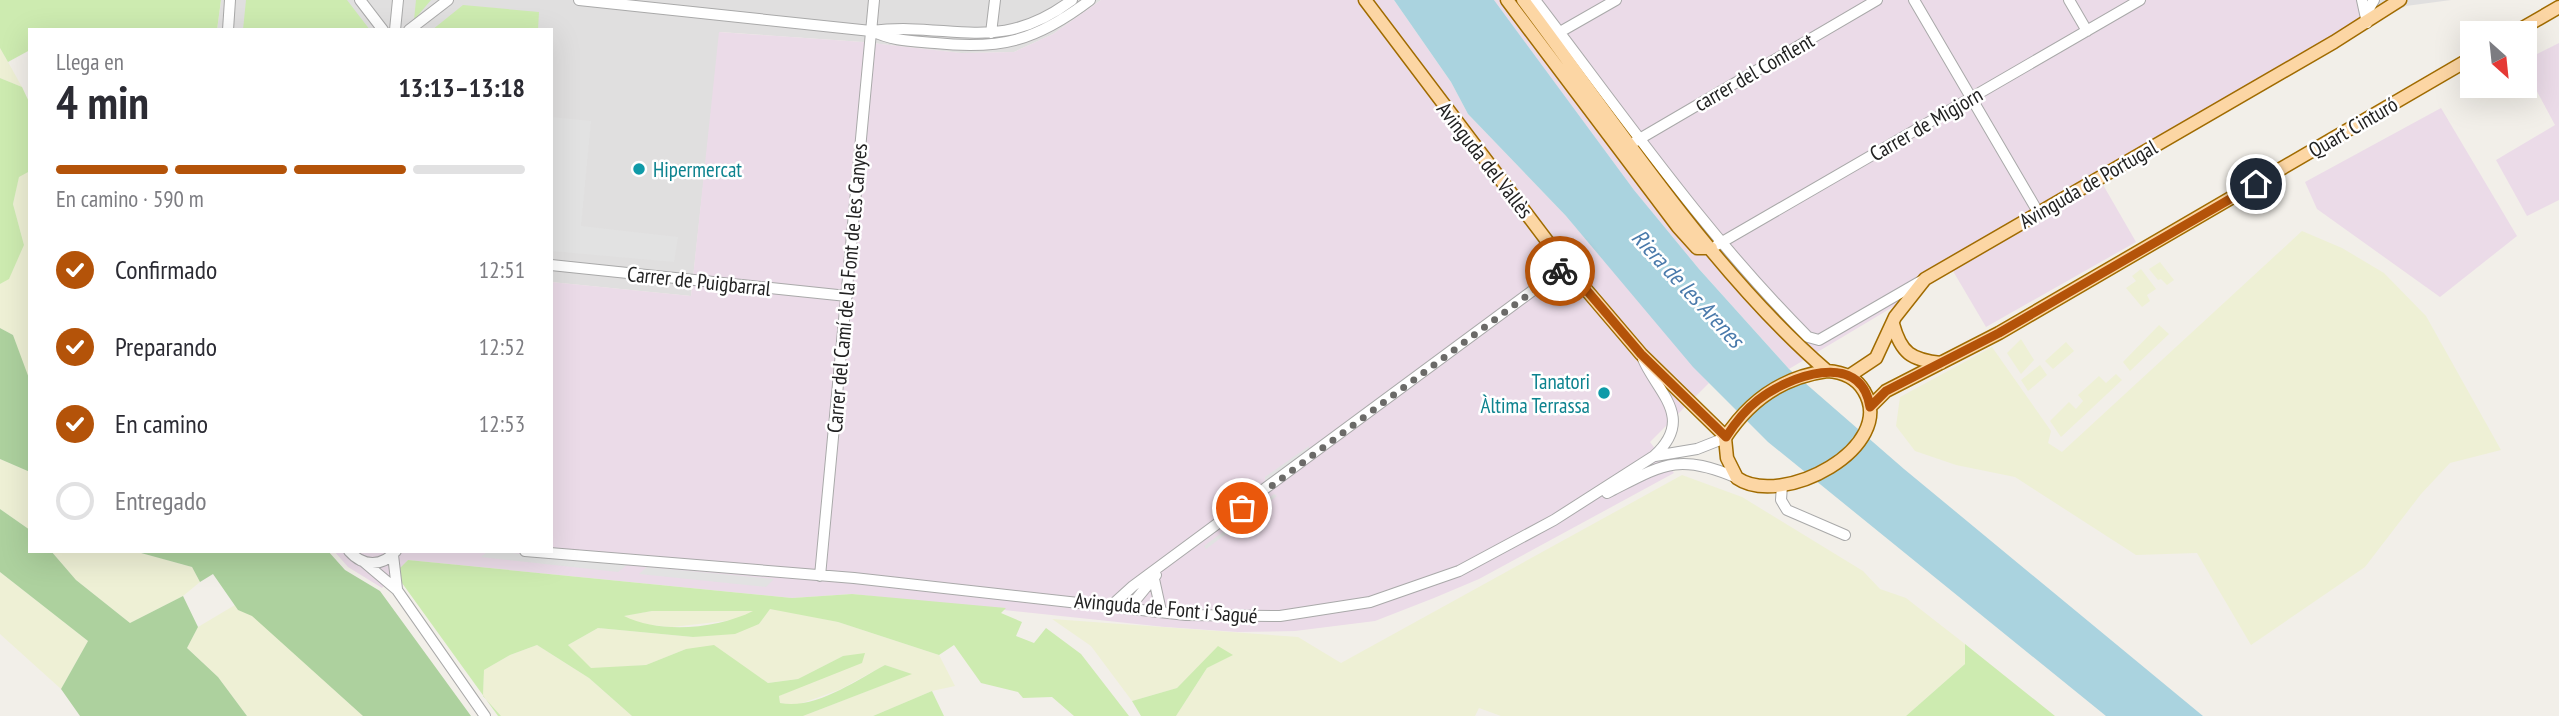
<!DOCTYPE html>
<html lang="es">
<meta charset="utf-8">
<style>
:root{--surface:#fff;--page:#f2f2f3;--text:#2b2b33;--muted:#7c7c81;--line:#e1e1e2;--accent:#b45309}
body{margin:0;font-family:"PT Sans Narrow",sans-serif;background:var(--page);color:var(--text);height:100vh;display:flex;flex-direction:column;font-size:26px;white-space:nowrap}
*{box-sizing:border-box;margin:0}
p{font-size:23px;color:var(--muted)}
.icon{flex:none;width:38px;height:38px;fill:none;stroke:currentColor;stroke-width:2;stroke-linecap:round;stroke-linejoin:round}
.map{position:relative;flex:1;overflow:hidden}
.drawer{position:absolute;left:28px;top:28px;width:525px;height:525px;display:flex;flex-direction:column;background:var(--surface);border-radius:0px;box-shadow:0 7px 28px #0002}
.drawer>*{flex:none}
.needle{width:46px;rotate:153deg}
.buttons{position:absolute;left:2460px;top:21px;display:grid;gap:14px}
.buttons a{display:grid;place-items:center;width:77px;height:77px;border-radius:0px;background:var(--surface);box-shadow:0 7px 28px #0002;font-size:35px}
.pin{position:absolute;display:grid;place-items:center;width:60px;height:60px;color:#fff;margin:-30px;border:4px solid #fff;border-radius:50%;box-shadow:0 2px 7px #0007}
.courier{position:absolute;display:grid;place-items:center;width:70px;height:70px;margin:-35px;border:5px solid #b45309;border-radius:50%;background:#fff;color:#222;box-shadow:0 2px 9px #0007}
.overview em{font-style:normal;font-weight:700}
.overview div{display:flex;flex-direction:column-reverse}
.overview{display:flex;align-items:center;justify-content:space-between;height:119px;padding:0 28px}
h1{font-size:46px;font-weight:700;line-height:52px}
.bar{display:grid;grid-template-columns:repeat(4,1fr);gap:10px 7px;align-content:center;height:84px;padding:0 28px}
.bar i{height:9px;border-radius:5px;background:var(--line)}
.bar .selected{background:var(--accent)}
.bar p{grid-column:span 4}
ol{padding:0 28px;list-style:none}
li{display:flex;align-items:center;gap:21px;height:77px}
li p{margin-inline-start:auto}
li .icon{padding:7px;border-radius:50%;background:var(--accent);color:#fff;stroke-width:4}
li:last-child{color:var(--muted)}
li i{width:38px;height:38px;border:4px solid var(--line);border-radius:50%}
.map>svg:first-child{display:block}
.residential{fill:#e0dfdf}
.industrial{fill:#ebdbe8}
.farmland{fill:#eef0d5}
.grass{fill:#cdebb0;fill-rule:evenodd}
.forest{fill:#add19e}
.parking{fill:#e2e2e2}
.water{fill:#aad3df}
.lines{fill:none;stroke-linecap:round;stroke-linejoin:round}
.minor-casing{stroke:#a9a9a9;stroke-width:12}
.major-casing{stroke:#a06b00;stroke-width:15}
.minor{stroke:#fff;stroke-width:10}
.major{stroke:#fcd6a4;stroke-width:12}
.done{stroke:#6b6a68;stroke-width:7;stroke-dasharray:0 12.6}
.route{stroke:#b45309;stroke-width:9}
.culture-dot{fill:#0f9aa8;stroke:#fff;stroke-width:2.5}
.labels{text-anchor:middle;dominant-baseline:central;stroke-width:5;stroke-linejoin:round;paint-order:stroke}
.street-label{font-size:21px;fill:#222;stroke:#fff}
.culture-label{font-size:21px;fill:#0d838f;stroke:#fff;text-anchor:start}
.water-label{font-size:23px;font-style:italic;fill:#4a7aab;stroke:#fff}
</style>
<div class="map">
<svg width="2559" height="716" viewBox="0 0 2559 716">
<rect width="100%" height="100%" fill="#f2efe9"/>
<path class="residential" d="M 221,0 L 1101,0 L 1053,34 L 1014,52 L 961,53 L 863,42 L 720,32 L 691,296 L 551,282 L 551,30 L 217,30 Z
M 2373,0 L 2451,0 L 2406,6 L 2384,18 Z"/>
<path class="industrial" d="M 1101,0 L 1394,0 L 1451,82 L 1468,114 L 1566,216 L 1709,383 L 1650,442 L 1674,473 L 1479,579 L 1434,598 L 1375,621 L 1295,631 L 1238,632 L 1165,627 L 852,594 L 792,598 L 408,560 L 382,588 L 348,567 L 334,551 L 551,551 L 551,282 L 691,296 L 719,32 L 863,42 L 961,53 L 1014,52 L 1053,34 Z
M 1494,0 L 2373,0 L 2384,18 L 2102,183 L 2136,242 L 1986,327 L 1953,271 L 1789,369 L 1699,269 L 1634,190 Z
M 2559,43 L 2559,200 L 2527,216 L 2496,160 L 2555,125 L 2525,69 L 2525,60 Z
M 2441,108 L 2517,236 L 2440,297 L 2317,209 L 2305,182 Z"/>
<path class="farmland" d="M 0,48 L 8,62 L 22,87 L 0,78 Z
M 30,171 L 30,381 L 29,382 L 13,335 L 0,328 L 0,284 L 9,278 L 24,245 L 13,204 L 19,176 Z
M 2302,231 L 2342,248 L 2384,273 L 2426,316 L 2501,450 L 2450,463 L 2421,494 L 2365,567 L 2251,645 L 2197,553 L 2136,555 L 2015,477 L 1956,465 L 1915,451 L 1896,426 L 1900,397 L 1992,347 L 2051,431 L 2048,443 L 2062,452 Z
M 2160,262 L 2174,280 L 2167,285 L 2161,279 L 2158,280 L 2149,269 Z
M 2141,269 L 2156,289 L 2147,295 L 2150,301 L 2142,307 L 2126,288 L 2136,281 L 2132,276 Z
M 2159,325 L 2169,334 L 2130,371 L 2123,362 Z
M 2021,339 L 2034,360 L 2021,374 L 2007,353 Z
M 2066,342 L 2074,351 L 2053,369 L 2045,361 Z
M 2040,365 L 2047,375 L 2028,391 L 2021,380 Z
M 2116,374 L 2122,380 L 2061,437 L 2050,421 L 2069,402 L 2076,409 L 2083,401 L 2078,395 L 2099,376 L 2106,383 Z
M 0,459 L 30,472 L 30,530 L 0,509 Z
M 1682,475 L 1742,497 L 1863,571 L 1880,589 L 1906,598 L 1965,644 L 1965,664 L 1906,716 L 1501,716 L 1479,708 L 1475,716 L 1176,716 L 1207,668 L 1232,655 L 1218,647 L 1177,688 L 1132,701 L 1091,646 L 1052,619 L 1298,637 L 1341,663 Z
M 51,551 L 141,553 L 192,567 L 200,582 L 183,596 L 130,623 L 76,580 Z
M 0,572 L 88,641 L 61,689 L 0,634 Z
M 235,605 L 238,610 L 252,615 L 363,716 L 247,716 L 218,677 L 187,648 L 198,627 Z
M 770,608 L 838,622 L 939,655 L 955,686 L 932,691 L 873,716 L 803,716 L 911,674 L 885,665 L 839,690 L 794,706 L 780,703 L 779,696 L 818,678 L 843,656 L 798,679 L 768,683 L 744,667 L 686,649 L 646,665 L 591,669 L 568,645 L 598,628 L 693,637 L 759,624 Z
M 652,611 L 755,611 L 734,620 L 672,627 L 640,624 L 622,616 Z
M 537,645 L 589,678 L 632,716 L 501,716 L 483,696 L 484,670 L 510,655 Z"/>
<path class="grass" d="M 0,0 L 221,0 L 217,30 L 30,30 L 30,50 L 8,62 L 0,48 Z
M 246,0 L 347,0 L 370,30 L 243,30 Z
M 416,0 L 431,0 L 414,20 Z
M 463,5 L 539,12 L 538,30 L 432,30 Z
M 0,78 L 22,87 L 30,104 L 30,171 L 19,177 L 13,204 L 24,245 L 9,279 L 0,284 Z
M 408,560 L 792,598 L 852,594 L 1006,608 L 1001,613 L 1022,622 L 1016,636 L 1034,643 L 1046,628 L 1081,654 L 1129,716 L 1074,716 L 1052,697 L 1023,698 L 1018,692 L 981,683 L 954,645 L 939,655 L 838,622 L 770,609 L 759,624 L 735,634 L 693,637 L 598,628 L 568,645 L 591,668 L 646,665 L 686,649 L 714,645 L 768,683 L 798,679 L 843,656 L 865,653 L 862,663 L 779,696 L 780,703 C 815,710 855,681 885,665 L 912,674 L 803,716 L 632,716 L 589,678 L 537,645 L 510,655 L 484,670 L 483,696 L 501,716 L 498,716 L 402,583 L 400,568 ZM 652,611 L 753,611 C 717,629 660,634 624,616 Z
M 1965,644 L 2055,716 L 1906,716 L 1965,664 Z
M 1218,646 L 1233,655 L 1207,668 L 1176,716 L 1141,716 L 1132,701 L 1177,688 Z
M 932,691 L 944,716 L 873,716 Z"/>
<path class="forest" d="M 0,328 L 13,335 L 30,381 L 30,472 L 0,459 Z
M 0,509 L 30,530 L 30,551 L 51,551 L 76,580 L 130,623 L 183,596 L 198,627 L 187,648 L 218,677 L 247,716 L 80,716 L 61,689 L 88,641 L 0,572 Z
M 113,551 L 328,551 L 345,570 L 380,591 L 471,716 L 363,716 L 252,616 L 238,610 L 213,574 L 200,582 L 192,567 L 141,553 Z"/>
<path class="parking" d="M 551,117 L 591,121 L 581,226 L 678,237 L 674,262 L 551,251 Z
M 1309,446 L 1309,453 L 1265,486 L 1265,477 Z
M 1274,494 L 1277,496 L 1206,549 L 1204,546 Z
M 488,551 L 494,551 L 627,565 L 618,572 L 481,557 Z
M 647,567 L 774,579 L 766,587 L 639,574 Z"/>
<path class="water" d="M 1394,0 L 1494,0 L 1634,190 L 1699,269 L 1789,369 L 1904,469 L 2203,716 L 2106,716 L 1768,442 L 1693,367 L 1566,216 L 1468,114 L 1451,82 Z"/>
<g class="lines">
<defs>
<path id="minor" d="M 360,0 L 383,30
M 579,0 L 871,31 C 951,21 998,56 1072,0
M 1535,0 C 1623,115 1705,234 1808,337 L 1819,340 L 1921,281
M 1914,0 L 2038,212
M 2069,0 L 2087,31
M 2362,0 L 2367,23
M 2367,12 L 2374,0
M 228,30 L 230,0
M 395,30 L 398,0
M 409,30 L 448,0
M 872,31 C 892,41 912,41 935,43 C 1001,50 1036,41 1090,0
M 1560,32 L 1616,0
M 991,33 L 995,0
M 1636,141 L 1877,0
M 1717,245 L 2140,0
M 551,265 L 847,296
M 1655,456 L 1697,449 L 1725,438
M 1782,485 L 1781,500 L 1787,510 L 1845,535
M 1607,493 C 1662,465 1677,452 1737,478
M 349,551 C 363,567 382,567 396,551
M 525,551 L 854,578 L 1186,615 L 1280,616 L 1370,602 L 1459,571 L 1554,520 L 1654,456 C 1696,418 1657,392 1643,359
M 393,555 L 397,589
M 364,562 L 397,590 L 485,716
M 820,576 L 874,0
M 1154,579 L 1161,611
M 1111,606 L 1133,586 L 1566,266
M 1129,608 L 1156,575"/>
<path id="major" d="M 1365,0 L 1566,266 L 1641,354 L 1726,437
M 1507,0 L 1678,227 L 1697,248 L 1711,248
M 1523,0 C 1614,121 1713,273 1827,371
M 2514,33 L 2559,7
M 1893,324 C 1901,353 1911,360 1941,363
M 1827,371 C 1843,372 1856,377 1864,391 C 1898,447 1782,509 1737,478 L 1727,458 L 1725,438 C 1749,401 1783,377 1827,371 Z
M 1849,376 L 1876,358 L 1895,317 L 1925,279 L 2334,42 L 2400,0
M 1870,407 L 1886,391 L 1999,333 L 2473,57"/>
</defs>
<use href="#minor" class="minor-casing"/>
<use href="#major" class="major-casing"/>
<use href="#minor" class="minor"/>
<use href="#major" class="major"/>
</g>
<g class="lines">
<path class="done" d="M 1242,508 L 1560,271"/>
<path class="route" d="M 1560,271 L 1566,266 L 1641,354 L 1726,437 C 1735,423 1745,410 1758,400 C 1787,377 1861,348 1870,407 L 1886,391 L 1999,333 L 2256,184"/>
</g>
<g class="culture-dot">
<circle cx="639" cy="169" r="7"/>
<circle cx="1604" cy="393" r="7"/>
</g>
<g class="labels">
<g class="street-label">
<text transform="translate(1754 72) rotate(-30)">carrer del Conflent</text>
<text transform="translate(1926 124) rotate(-30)">Carrer de Migjorn</text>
<text transform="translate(2353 127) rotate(-30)">Quart Cinturó</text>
<text transform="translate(1485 160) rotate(52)">Avinguda del Vallès</text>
<text transform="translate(2088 184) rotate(-30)">Avinguda de Portugal</text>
<text transform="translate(699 281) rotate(6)">Carrer de Puigbarral</text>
<text transform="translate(847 288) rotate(-85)">Carrer del Camí de la Font de les Canyes</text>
<text transform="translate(1166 608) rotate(5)">Avinguda de Font i Sagué</text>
</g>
<g class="culture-label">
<text x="653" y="169">Hipermercat</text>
<text x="1590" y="381" text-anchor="end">Tanatori<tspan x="1590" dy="24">Àltima Terrassa</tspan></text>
</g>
<g class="water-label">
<text transform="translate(1688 288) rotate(47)">Riera de les Arenes</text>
</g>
</g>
</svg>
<div class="buttons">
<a><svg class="needle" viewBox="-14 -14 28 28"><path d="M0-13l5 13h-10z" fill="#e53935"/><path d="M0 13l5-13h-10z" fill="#7c7c81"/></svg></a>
</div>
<div class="pin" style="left:1242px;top:508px;background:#ea580c"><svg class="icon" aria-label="bag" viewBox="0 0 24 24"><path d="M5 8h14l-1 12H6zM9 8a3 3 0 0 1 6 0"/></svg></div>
<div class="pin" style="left:2256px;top:184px;background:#1f2937"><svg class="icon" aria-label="home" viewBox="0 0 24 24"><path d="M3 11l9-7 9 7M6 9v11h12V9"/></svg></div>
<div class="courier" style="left:1560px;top:271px"><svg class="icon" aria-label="bike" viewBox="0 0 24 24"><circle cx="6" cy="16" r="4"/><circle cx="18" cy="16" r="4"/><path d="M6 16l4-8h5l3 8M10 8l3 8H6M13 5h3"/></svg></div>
<section class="drawer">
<div class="overview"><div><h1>4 min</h1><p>Llega en</p></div><em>13:13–13:18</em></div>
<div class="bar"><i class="selected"></i><i class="selected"></i><i class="selected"></i><i></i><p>En camino · 590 m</p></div>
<ol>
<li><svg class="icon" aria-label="check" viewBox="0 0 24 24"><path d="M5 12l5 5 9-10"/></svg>Confirmado<p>12:51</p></li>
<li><svg class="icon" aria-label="check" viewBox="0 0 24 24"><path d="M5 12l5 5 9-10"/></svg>Preparando<p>12:52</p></li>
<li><svg class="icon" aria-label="check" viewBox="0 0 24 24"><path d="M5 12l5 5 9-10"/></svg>En camino<p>12:53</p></li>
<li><i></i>Entregado</li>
</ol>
</section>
</div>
